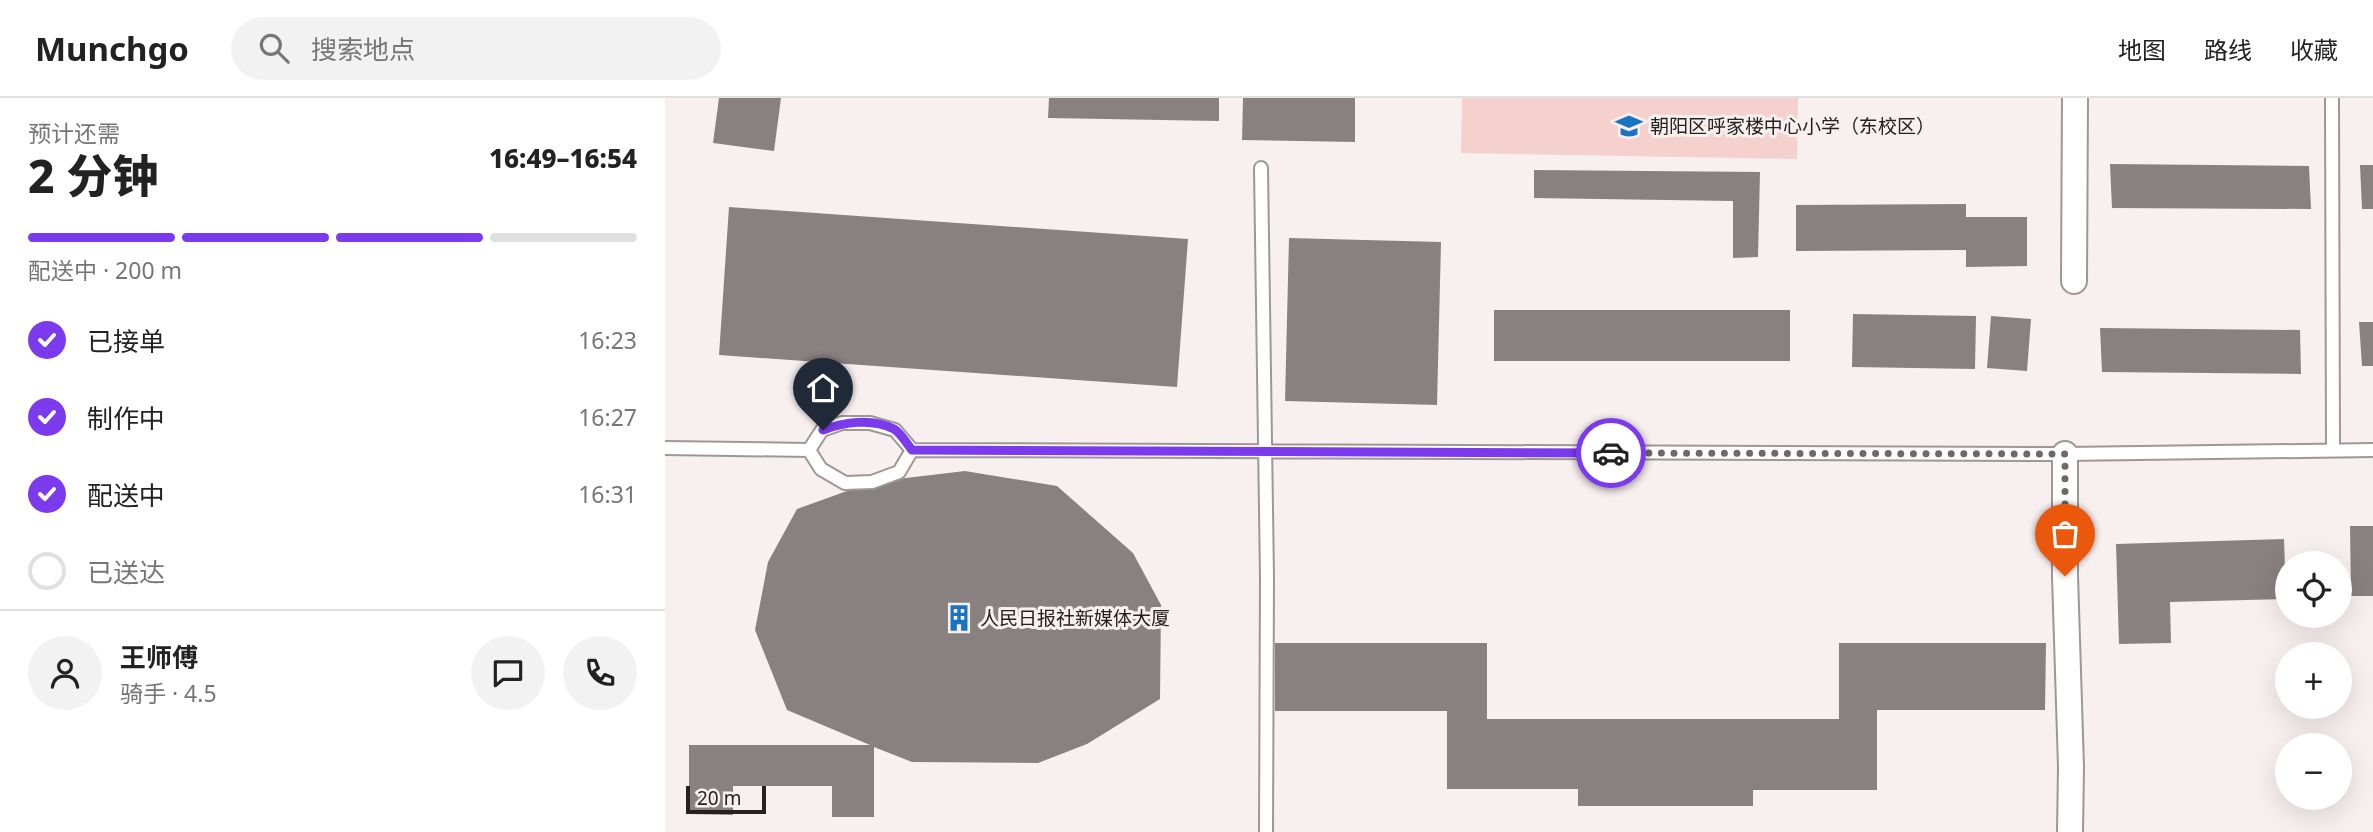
<!DOCTYPE html>
<html lang="zh">
<meta charset="utf-8">
<style>
:root{--surface:#fff;--page:#f2f2f2;--text:#222;--muted:#767676;--line:#e0e0e0;--accent:#7c3aed}
body{margin:0;font-family:"Noto Sans","Noto Sans SC",sans-serif;background:var(--page);color:var(--text);height:100vh;display:flex;flex-direction:column;font-size:26px;white-space:nowrap}
*{box-sizing:border-box;margin:0}
p{font-size:23px;color:var(--muted)}
.icon{flex:none;width:38px;height:38px;fill:none;stroke:currentColor;stroke-width:2;stroke-linecap:round;stroke-linejoin:round}
.map{position:relative;flex:1;overflow:hidden}
.sheet{display:flex;flex-direction:column;background:var(--surface);width:665px}
.sheet>*{flex:none}
.buttons{position:absolute;left:1610px;top:453px;display:grid;gap:14px}
.buttons a{display:grid;place-items:center;width:77px;height:77px;border-radius:50%;background:var(--surface);box-shadow:0 7px 28px #0002;font-size:35px}
.scale{position:absolute;left:21px;bottom:18px;width:80px;box-sizing:border-box;padding-left:7px;border:4px solid #242120;border-top:0;font-size:19px;line-height:24px;white-space:nowrap;color:#242120;-webkit-text-stroke:5px #f8efef;paint-order:stroke}
.pin{position:absolute;display:grid;place-items:center;width:60px;height:60px;color:#fff;margin:-72px -30px;border-radius:50% 50% 50% 0;rotate:-45deg;box-shadow:0 0 7px #0007}
.pin .icon{rotate:45deg}
.courier{position:absolute;display:grid;place-items:center;width:70px;height:70px;margin:-35px;border:5px solid #7c3aed;border-radius:50%;background:#fff;color:#222;box-shadow:0 2px 9px #0007}
.overview em{font-style:normal;font-weight:800}
.overview div{display:flex;flex-direction:column-reverse}
.overview{display:flex;align-items:center;justify-content:space-between;height:119px;padding:0 28px}
h1{font-size:46px;font-weight:800;line-height:52px}
.bar{display:grid;grid-template-columns:repeat(4,1fr);gap:10px 7px;align-content:center;height:84px;padding:0 28px}
.bar i{height:9px;border-radius:5px;background:var(--line)}
.bar .active{background:var(--accent)}
.bar p{grid-column:span 4}
.line{display:flex;align-items:center;gap:18px;padding:0 28px;border-top:2px solid var(--line)}
.line div{flex:1}
.round{display:grid;place-items:center;flex:none;width:74px;height:74px;border-radius:37px;background:var(--page)}
ol{padding:0 28px;list-style:none}
li{display:flex;align-items:center;gap:21px;height:77px}
li p{margin-inline-start:auto}
li .icon{padding:7px;border-radius:50%;background:var(--accent);color:#fff;stroke-width:4}
li:last-child{color:var(--muted)}
li i{width:38px;height:38px;border:4px solid var(--line);border-radius:50%}
header{display:flex;align-items:center;gap:42px;box-sizing:border-box;height:98px;padding:0 35px;background:var(--surface);border-bottom:2px solid var(--line)}
header strong{font-size:33px}
nav{display:flex;gap:38px;margin-inline-start:auto;font-size:24px}
.search{width:490px;height:63px;background:var(--page);display:flex;align-items:center;gap:18px;box-sizing:border-box;padding:0 24px;border-radius:38px;color:var(--muted);font-size:26px}
main{display:flex;flex:1;min-height:0}
.map>svg:first-child{display:block}
.green{fill:#f5d1ce}
.building{fill:#898180}
.lines{fill:none;stroke-linecap:round;stroke-linejoin:round}
.lane-casing{stroke:#9f9796;stroke-width:16}
.street-casing{stroke:#9f9796;stroke-width:28}
.lane{stroke:#fff;stroke-width:12}
.street{stroke:#fff;stroke-width:24}
.done{stroke:#6e6968;stroke-width:7;stroke-dasharray:0 12.6}
.route{stroke:#7c3aed;stroke-width:9}
.labels{text-anchor:middle;dominant-baseline:central;stroke-width:6;stroke-linejoin:round;paint-order:stroke}
.poi-label{font-size:19px;fill:#242120;stroke:#f8efef;text-anchor:start}
</style>
<header>
<strong>Munchgo</strong>
<div class="search"><svg class="icon" aria-label="search" viewBox="0 0 24 24"><circle cx="10" cy="10" r="6"/><path d="M15 15l6 6"/></svg>搜索地点</div>
<nav><a>地图</a><a>路线</a><a>收藏</a></nav>
</header>
<main>
<section class="sheet">
<div class="overview"><div><h1>2 分钟</h1><p>预计还需</p></div><em>16:49–16:54</em></div>
<div class="bar"><i class="active"></i><i class="active"></i><i class="active"></i><i></i><p>配送中 · 200 m</p></div>
<ol>
<li><svg class="icon" aria-label="check" viewBox="0 0 24 24"><path d="M5 12l5 5 9-10"/></svg>已接单<p>16:23</p></li>
<li><svg class="icon" aria-label="check" viewBox="0 0 24 24"><path d="M5 12l5 5 9-10"/></svg>制作中<p>16:27</p></li>
<li><svg class="icon" aria-label="check" viewBox="0 0 24 24"><path d="M5 12l5 5 9-10"/></svg>配送中<p>16:31</p></li>
<li><i></i>已送达</li>
</ol>
<div class="line" style="height:126px"><a class="round"><svg class="icon" aria-label="person" viewBox="0 0 24 24"><circle cx="12" cy="8" r="4"/><path d="M4 21q1-7 8-7t8 7"/></svg></a><div><b>王师傅</b><p>骑手 · 4.5</p></div><a class="round"><svg class="icon" aria-label="chat" viewBox="0 0 24 24"><path d="M4 5h16v11H9l-5 4z"/></svg></a><a class="round"><svg class="icon" aria-label="phone" viewBox="0 0 24 24"><path d="M5 4h4l2 5-3 2q2 4 5 5l2-3 5 2v4C11 20 4 13 5 4z"/></svg></a></div>
</section>
<div class="map">
<svg width="1708" height="734" viewBox="0 0 1708 734">
<rect width="100%" height="100%" fill="#f8efef"/>
<path class="green" d="M 797,0 L 1133,0 L 1132,61 L 796,55 Z"/>
<path class="building" d="M 54,0 L 116,0 L 109,53 L 48,45 Z
M 384,0 L 554,0 L 554,23 L 383,20 Z
M 578,0 L 690,0 L 690,44 L 577,42 Z
M 1445,66 L 1644,68 L 1646,111 L 1447,110 Z
M 1695,67 L 1708,67 L 1708,111 L 1697,111 Z
M 869,72 L 1095,74 L 1093,159 L 1068,160 L 1068,103 L 869,100 Z
M 1301,106 L 1301,119 L 1362,119 L 1362,168 L 1301,169 L 1301,152 L 1131,153 L 1131,107 Z
M 64,109 L 523,141 L 512,289 L 54,257 Z
M 624,140 L 776,144 L 772,307 L 620,303 Z
M 829,212 L 1125,212 L 1125,263 L 829,263 Z
M 1188,216 L 1311,218 L 1310,271 L 1187,269 Z
M 1326,218 L 1366,221 L 1362,273 L 1322,270 Z
M 1694,224 L 1708,224 L 1708,268 L 1697,268 Z
M 1435,230 L 1635,232 L 1636,276 L 1437,274 Z
M 300,373 L 392,388 L 468,455 L 496,507 L 495,601 L 422,646 L 373,665 L 247,664 L 209,649 L 209,719 L 167,719 L 167,688 L 68,688 L 68,717 L 24,716 L 24,647 L 205,647 L 122,612 L 90,532 L 103,464 L 132,411 L 207,384 Z
M 1685,428 L 1708,428 L 1708,498 L 1686,498 Z
M 1619,441 L 1621,501 L 1505,504 L 1506,545 L 1454,546 L 1451,446 Z
M 610,545 L 822,545 L 822,621 L 1174,621 L 1174,545 L 1381,545 L 1380,612 L 1212,612 L 1212,692 L 1088,692 L 1088,708 L 913,708 L 913,691 L 782,691 L 782,613 L 610,613 Z"/>
<g class="lines">
<defs>
<path id="lane" d="M 1667,0 L 1668,351
M 596,70 L 602,480 L 601,734
M 177,325 L 205,325 L 230,332 L 247,352 L 234,374 L 207,384 L 180,385 L 156,371 L 144,352 L 157,332 Z
M 0,350 L 144,352
M 247,352 L 1400,356 L 1708,352"/>
<path id="street" d="M 1409,183 L 1410,0
M 1400,356 L 1400,478 L 1406,669 L 1405,734"/>
</defs>
<use href="#lane" class="lane-casing"/>
<use href="#street" class="street-casing"/>
<use href="#lane" class="lane"/>
<use href="#street" class="street"/>
</g>
<g class="lines">
<path class="done" d="M 946,355 L 1400,356 L 1400,478"/>
<path class="route" d="M 158,332 C 179,324 207,320 229,331 C 236,335 242,346 247,352 L 946,355"/>
</g>
<defs>
<symbol id="school-bare" viewBox="-9 -9 18 18"><path d="M0-5L7-2L0 1L-7-2ZM-4 1L0 2.5L4 1V4Q0 6-4 4Z" fill="#1b74c2" stroke="#f8efef" stroke-width="2.5" paint-order="stroke"/></symbol>
<symbol id="building-bare" viewBox="-9 -9 18 18"><path d="M-4-6H4V6H1V3H-1V6H-4ZM-2.5-4.3h1.7v1.8h-1.7ZM.8-4.3h1.7v1.8H.8ZM-2.5-1h1.7V.8h-1.7ZM.8-1h1.7V.8H.8Z" fill="#1b74c2" stroke="#f8efef" stroke-width="2.5" paint-order="stroke"/></symbol>
</defs>
<g fill-rule="evenodd">
<use href="#school-bare" x="945" y="9" width="38" height="38"/>
<use href="#building-bare" x="275" y="501" width="38" height="38"/>
</g>
<g class="labels">
<g class="poi-label">
<text x="985" y="28">朝阳区呼家楼中心小学（东校区）</text>
<text x="315" y="520">人民日报社新媒体大厦</text>
</g>
</g>
</svg>
<div class="buttons">
<a><svg class="icon" aria-label="locate" viewBox="0 0 24 24"><circle cx="12" cy="12" r="6"/><path d="M12 2v4M12 18v4M2 12h4M18 12h4"/></svg></a>
<a>+</a>
<a>−</a>
</div>
<div class="scale">20 m</div>
<div class="pin" style="left:1400px;top:478px;background:#ea580c"><svg class="icon" aria-label="bag" viewBox="0 0 24 24"><path d="M5 8h14l-1 12H6zM9 8a3 3 0 0 1 6 0"/></svg></div>
<div class="pin" style="left:158px;top:332px;background:#1f2937"><svg class="icon" aria-label="home" viewBox="0 0 24 24"><path d="M3 11l9-7 9 7M6 9v11h12V9"/></svg></div>
<div class="courier" style="left:946px;top:355px"><svg class="icon" aria-label="car" viewBox="0 0 24 24"><path d="M5 17H2v-5l4-1 3-4h7l3 4 3 1v5h-3M9 17h6M6 11h13"/><circle cx="7" cy="17" r="2"/><circle cx="17" cy="17" r="2"/></svg></div>
</div>
</main>
